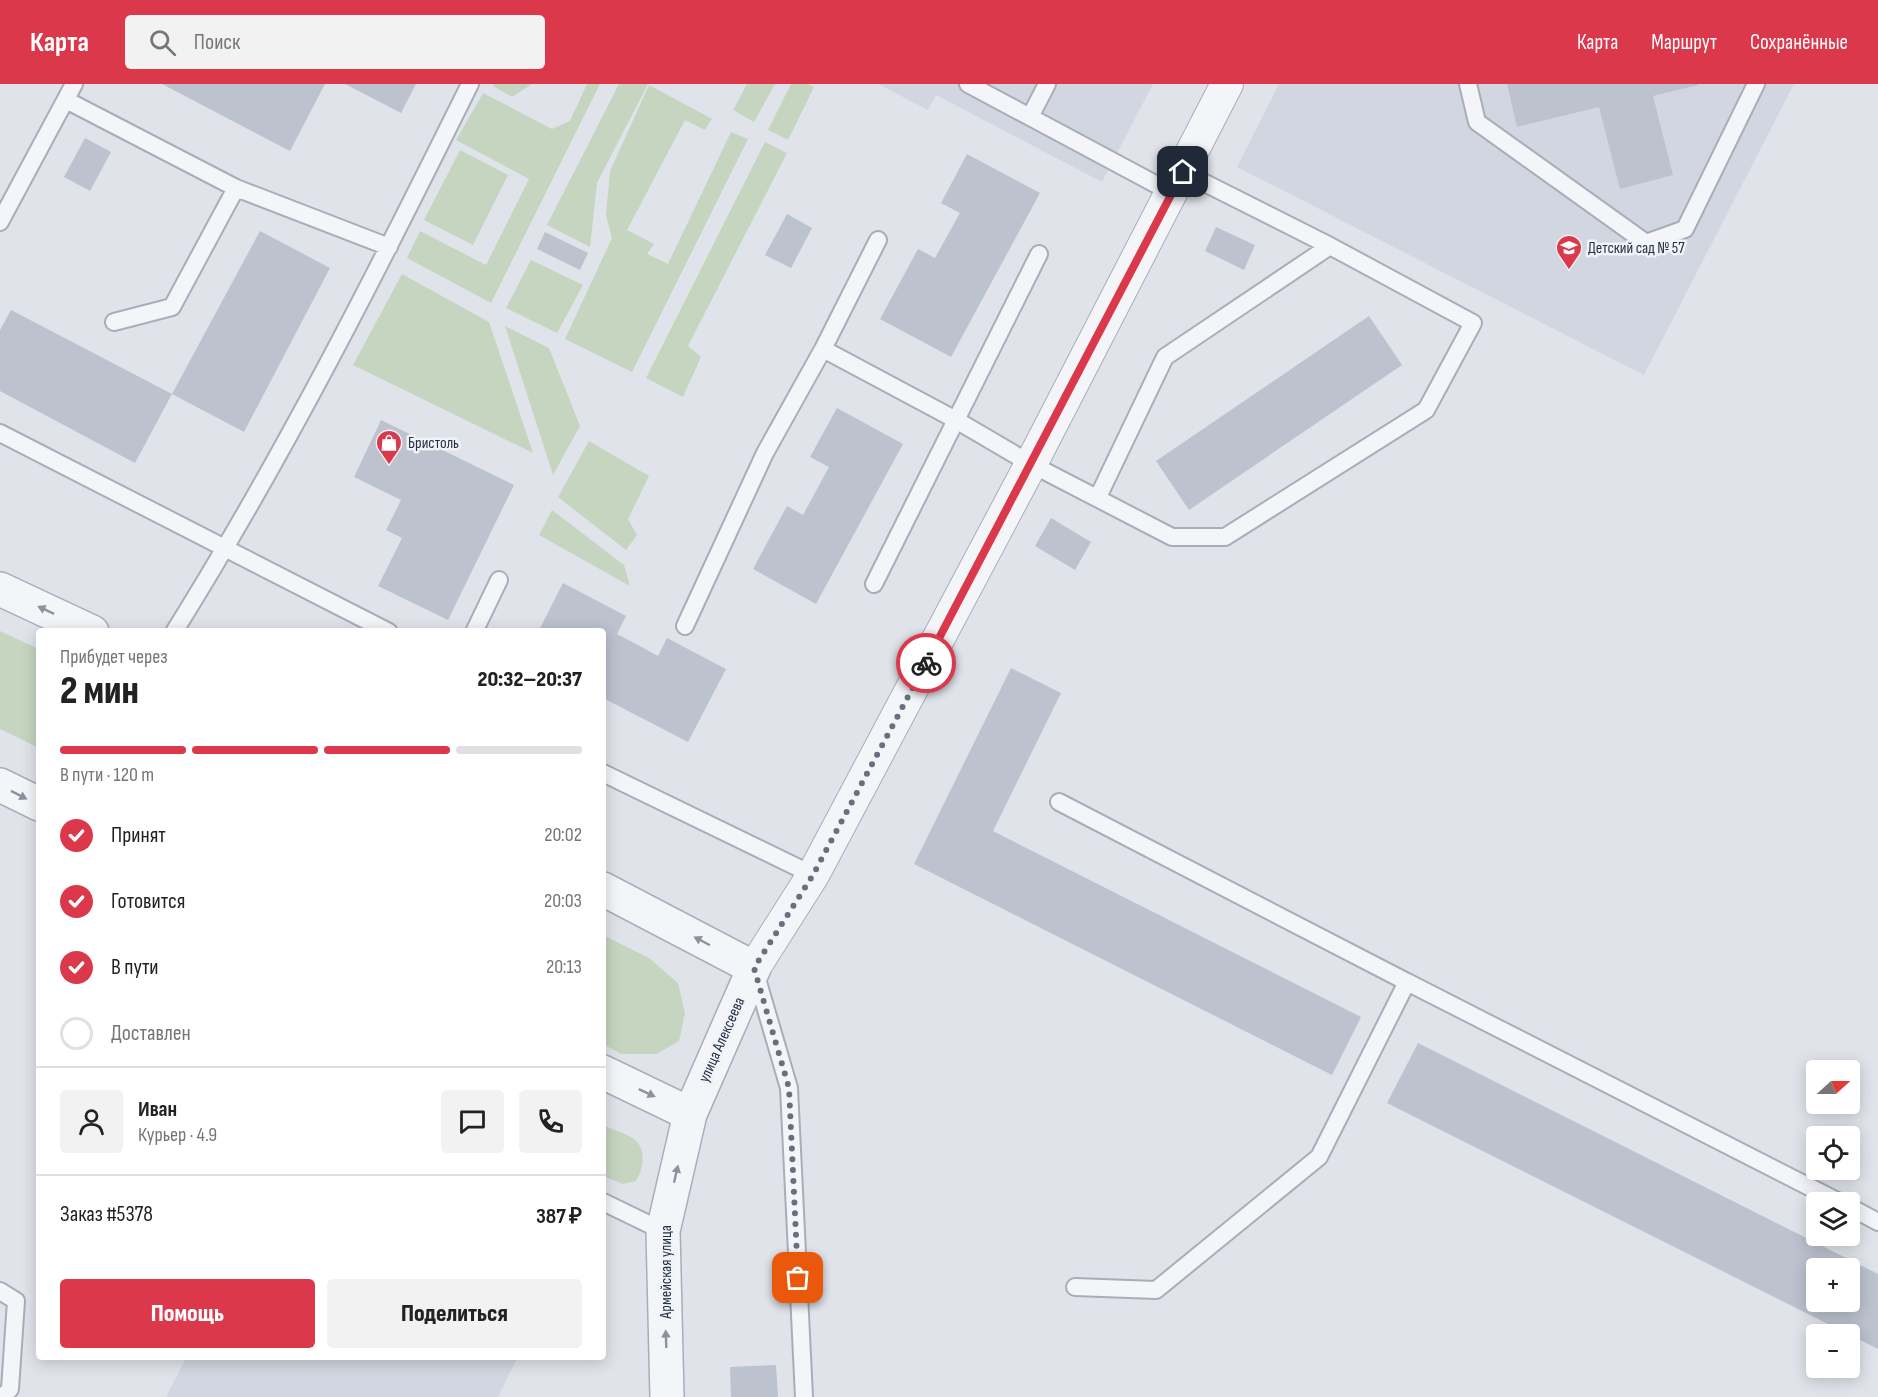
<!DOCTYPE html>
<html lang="ru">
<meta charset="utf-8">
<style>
:root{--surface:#fff;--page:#f2f2f2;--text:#222;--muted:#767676;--line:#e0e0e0;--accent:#dc384b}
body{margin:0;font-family:"Sofia Sans Condensed",sans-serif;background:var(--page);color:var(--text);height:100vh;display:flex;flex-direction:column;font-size:22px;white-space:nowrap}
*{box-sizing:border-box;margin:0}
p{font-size:20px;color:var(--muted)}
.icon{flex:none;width:33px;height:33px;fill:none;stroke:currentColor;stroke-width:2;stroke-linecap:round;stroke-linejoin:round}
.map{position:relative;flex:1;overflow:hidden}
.drawer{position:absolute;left:36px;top:544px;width:570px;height:732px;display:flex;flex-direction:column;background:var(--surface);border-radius:6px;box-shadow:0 3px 15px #0003}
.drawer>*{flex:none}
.needle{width:39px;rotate:69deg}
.controls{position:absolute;left:1806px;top:976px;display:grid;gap:12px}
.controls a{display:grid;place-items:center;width:54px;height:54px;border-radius:6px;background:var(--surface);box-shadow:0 3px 15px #0003;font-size:30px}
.pin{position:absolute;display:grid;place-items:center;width:51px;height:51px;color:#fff;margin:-26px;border-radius:12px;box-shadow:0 3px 9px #0006}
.courier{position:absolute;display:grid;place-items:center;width:60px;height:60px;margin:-30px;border:4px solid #dc384b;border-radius:50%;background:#fff;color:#222;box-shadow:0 2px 8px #0007}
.overview em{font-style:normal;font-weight:800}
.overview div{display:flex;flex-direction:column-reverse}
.overview{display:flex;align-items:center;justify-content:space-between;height:102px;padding:0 24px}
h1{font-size:39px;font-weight:800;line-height:45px}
.bar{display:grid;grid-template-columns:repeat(4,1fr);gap:9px 6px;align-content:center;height:72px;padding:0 24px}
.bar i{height:8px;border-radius:4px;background:var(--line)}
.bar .current{background:var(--accent)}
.bar p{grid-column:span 4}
.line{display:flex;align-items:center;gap:15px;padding:0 24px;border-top:2px solid var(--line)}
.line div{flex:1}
.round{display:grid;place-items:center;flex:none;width:63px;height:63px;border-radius:6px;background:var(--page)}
ol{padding:0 24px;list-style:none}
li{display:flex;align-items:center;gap:18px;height:66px}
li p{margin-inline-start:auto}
li .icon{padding:6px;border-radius:50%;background:var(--accent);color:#fff;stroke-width:4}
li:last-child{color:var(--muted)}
li i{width:33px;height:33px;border:3px solid var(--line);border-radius:50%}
.button{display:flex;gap:12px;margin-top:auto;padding:12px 24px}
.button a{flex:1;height:69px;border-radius:6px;background:var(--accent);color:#fff;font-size:24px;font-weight:800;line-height:69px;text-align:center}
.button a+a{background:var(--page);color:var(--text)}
header{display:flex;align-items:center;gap:36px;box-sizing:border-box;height:84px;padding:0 30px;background:var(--accent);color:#fff}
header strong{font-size:28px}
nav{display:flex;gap:33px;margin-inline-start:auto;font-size:21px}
.search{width:420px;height:54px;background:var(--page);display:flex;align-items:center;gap:15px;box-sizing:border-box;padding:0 21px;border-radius:6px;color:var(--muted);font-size:22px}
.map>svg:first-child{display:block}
.built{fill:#d2d6e0}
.green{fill:#c5d5c0}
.building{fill:#bcc2ce;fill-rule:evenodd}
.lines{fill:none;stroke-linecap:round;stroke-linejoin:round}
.service-casing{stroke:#a8aeb8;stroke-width:20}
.minor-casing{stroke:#a8aeb8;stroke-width:34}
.tertiary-casing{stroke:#a8aeb8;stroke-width:36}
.service{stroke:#f3f5f8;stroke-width:16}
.minor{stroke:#f3f5f8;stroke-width:32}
.tertiary{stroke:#f3f5f8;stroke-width:33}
.oneway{fill:#8d929e}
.done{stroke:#686f7e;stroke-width:6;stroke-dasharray:0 10.8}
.route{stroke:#dc384b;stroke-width:8}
.labels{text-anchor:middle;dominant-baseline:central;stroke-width:5;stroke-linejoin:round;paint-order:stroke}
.poi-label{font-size:16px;fill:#273044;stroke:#f0f3f8;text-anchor:start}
.street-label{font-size:16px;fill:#273044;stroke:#f0f3f8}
</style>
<header>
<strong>Карта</strong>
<div class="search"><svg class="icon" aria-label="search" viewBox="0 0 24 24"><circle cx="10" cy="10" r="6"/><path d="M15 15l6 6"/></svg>Поиск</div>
<nav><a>Карта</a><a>Маршрут</a><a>Сохранённые</a></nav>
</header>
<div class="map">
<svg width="1878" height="1313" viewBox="0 0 1878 1313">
<rect width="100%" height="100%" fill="#e0e4ea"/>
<path class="built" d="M 878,0 L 1153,0 L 1102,98 L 936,11 L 928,26 Z
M 1279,0 L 1794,0 L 1644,291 L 1237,83 Z
M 186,1274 L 517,1274 L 498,1313 L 166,1313 Z"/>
<path class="green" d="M 494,0 L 532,0 L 512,13 L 493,2 Z
M 587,0 L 600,0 L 491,219 L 407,174 L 420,147 L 486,181 L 529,95 L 456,56 L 483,9 L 552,45 L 570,37 Z
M 619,0 L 648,0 L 597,99 L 590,163 L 547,141 Z
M 747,0 L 775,0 L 754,38 L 733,26 Z
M 791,0 L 808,0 L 814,3 L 788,56 L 768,46 Z
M 649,1 L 712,35 L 705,46 L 685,36 L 627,146 L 654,160 L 647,170 L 668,180 L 731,48 L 748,55 L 632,288 L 565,255 L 612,154 L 606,131 L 610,87 Z
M 765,58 L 787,69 L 688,262 L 701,273 L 683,313 L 646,294 Z
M 460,66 L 508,91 L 473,161 L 424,136 Z
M 531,176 L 583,201 L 557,249 L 506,224 Z
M 402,190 L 489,238 L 533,369 L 353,281 Z
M 505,242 L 549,264 L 580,342 L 553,391 Z
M 589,357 L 649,392 L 628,435 L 637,451 L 626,466 L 558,413 Z
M 552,426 L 624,481 L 630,502 L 539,451 Z
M 0,547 L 39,565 L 39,664 L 0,645 Z
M 603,851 L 649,874 L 678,899 L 685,929 L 679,957 L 657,970 L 621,970 L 603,960 Z
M 603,1041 C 612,1046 627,1049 635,1056 C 647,1066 643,1086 636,1097 L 623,1100 L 603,1092 Z"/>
<path class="building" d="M 162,0 L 325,0 L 290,67 Z
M 345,0 L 416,0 L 401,29 Z
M 1507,0 L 1698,0 L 1698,1 L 1653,12 L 1673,91 L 1620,105 L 1599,23 L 1517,43 Z
M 85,54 L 111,68 L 90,107 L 64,93 Z
M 967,70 L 1040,109 L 951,273 L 880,235 L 918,165 L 935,174 L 960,129 L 941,119 Z
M 787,130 L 812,144 L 791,184 L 765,171 Z
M 1216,143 L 1255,161 L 1244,186 L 1205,167 Z
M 260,147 L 330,184 L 244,348 L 172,310 L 135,379 L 0,307 L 0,246 L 11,226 L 172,310 Z
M 545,148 L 588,169 L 580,186 L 537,165 Z
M 1369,232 L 1402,281 L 1189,426 L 1156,377 Z
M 837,324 L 903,360 L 816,520 L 753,485 L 787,422 L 803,431 L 829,383 L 810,373 Z
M 381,336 L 514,401 L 448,536 L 378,502 L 402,454 L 386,446 L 401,416 L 354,393 Z
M 1051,434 L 1091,458 L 1075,486 L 1035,462 Z
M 563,499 L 626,532 L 617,550 L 638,561 L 658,572 L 667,554 L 726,585 L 688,658 L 603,614 L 603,548 L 538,548 Z
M 1011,584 L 1061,609 L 993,747 L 1361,933 L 1332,991 L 914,780 Z
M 1418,959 L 1878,1190 L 1878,1265 L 1387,1019 ZM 1816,1185 L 1850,1185 L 1850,1218 L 1816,1218 Z
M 776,1281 L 778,1313 L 731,1313 L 730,1283 Z"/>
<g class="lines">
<defs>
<path id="service" d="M 968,0 L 1030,33 L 1047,0
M 1468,0 L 1477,38 L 1646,159 L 1685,145 L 1756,0
M 66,16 L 236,104 L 389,163
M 1030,33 L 1172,109
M 0,138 L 74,0
M 114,238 L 172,223 L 236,104
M 823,265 L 956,336 L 1031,380 L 1172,453 L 1225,453 L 1426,326 L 1473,239 L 1330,162 L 1183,88
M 0,349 L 389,548
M 1098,413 L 1165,273 L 1330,162
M 874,500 L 1039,170
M 685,542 L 765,369 L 823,265 L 878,156
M 174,548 C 284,372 378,186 470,0
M 474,548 L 499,496
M 603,689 L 813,791
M 1059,718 L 1407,898
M 755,888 L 789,1004 L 804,1313
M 603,1118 L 663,1147
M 1850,1123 L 1878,1138
M 1075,1203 L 1156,1206 L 1319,1073 L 1407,898 L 1841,1119
M 0,1207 L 16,1217 L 10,1305 L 3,1313"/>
<path id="minor" d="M 754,884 L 813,791 L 1031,380 L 1227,0"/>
<path id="tertiary" d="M 0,505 L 92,548
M 0,701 L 39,720
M 603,805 L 754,884 L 690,1030 L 663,1147 L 667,1313
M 603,988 L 690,1030"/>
</defs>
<use href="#service" class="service-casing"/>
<use href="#minor" class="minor-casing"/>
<use href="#tertiary" class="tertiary-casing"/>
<use href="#service" class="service"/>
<use href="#minor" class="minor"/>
<use href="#tertiary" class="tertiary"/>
</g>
<defs><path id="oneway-solid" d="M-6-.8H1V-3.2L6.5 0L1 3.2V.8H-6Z" transform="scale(1.5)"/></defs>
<g class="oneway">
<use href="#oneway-solid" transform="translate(46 526) rotate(-155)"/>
<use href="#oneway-solid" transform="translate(19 711) rotate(27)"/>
<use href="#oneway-solid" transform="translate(702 857) rotate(-152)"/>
<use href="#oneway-solid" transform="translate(647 1009) rotate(25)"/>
<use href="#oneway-solid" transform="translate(676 1090) rotate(-77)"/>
<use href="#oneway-solid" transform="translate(666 1255) rotate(-92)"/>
</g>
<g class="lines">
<path class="done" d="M 798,1194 L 789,1004 L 754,884 L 813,791 L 926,579"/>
<path class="route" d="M 926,579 L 1183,88"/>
</g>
<defs>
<symbol id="school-pin" viewBox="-11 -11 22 30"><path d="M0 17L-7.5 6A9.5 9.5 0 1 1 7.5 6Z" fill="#dc384b" stroke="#f0f3f8"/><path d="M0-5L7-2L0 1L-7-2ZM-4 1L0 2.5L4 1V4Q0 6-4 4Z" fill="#fff"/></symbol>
<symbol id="shop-pin" viewBox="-11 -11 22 30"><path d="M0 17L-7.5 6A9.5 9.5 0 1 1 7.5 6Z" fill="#dc384b" stroke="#f0f3f8"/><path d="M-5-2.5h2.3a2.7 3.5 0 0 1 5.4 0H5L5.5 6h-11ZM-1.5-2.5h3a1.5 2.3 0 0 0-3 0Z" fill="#fff"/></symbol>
</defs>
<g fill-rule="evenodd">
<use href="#school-pin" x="1554" y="149" width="30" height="40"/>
<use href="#shop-pin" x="374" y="344" width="30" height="40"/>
</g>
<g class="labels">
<g class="poi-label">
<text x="1588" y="164">Детский сад № 57</text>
<text x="408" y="359">Бристоль</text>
</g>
<g class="street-label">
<text transform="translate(722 956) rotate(-66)">улица Алексеева</text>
<text transform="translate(666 1188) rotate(-90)">Армейская улица</text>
</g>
</g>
</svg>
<div class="controls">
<a><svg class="needle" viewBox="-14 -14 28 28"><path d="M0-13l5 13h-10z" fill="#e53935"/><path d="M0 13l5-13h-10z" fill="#767676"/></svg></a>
<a><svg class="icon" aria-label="locate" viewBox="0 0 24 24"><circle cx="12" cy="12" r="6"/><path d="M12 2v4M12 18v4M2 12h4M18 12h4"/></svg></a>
<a><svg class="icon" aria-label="layers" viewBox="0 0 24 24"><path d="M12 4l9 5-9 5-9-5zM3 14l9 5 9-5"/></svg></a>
<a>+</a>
<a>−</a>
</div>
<div class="pin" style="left:798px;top:1194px;background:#ea580c"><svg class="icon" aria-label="bag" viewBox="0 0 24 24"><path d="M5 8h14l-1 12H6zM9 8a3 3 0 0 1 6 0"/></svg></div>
<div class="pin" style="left:1183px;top:88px;background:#1f2937"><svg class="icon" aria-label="home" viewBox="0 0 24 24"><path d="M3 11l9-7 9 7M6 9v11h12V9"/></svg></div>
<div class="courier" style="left:926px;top:579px"><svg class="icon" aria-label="bike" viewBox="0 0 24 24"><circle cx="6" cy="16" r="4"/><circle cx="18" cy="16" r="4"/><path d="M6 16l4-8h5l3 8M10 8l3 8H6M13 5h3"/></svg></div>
<section class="drawer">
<div class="overview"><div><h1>2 мин</h1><p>Прибудет через</p></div><em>20:32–20:37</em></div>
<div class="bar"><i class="current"></i><i class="current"></i><i class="current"></i><i></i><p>В пути · 120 m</p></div>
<ol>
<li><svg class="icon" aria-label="check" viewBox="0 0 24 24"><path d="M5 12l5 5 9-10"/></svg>Принят<p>20:02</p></li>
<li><svg class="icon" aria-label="check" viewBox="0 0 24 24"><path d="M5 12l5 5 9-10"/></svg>Готовится<p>20:03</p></li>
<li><svg class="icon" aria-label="check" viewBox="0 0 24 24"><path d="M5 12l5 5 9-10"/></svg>В пути<p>20:13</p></li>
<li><i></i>Доставлен</li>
</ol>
<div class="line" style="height:108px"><a class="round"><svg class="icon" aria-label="person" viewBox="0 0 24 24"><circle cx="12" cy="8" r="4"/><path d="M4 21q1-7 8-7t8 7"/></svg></a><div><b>Иван</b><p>Курьер · 4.9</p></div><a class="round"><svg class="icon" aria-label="chat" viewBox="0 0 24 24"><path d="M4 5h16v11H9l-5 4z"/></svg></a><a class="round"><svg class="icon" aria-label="phone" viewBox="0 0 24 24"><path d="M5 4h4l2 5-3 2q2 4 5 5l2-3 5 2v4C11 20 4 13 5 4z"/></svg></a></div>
<div class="line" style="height:78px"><div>Заказ #5378</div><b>387 ₽</b></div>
<div class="button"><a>Помощь</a><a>Поделиться</a></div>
</section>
</div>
